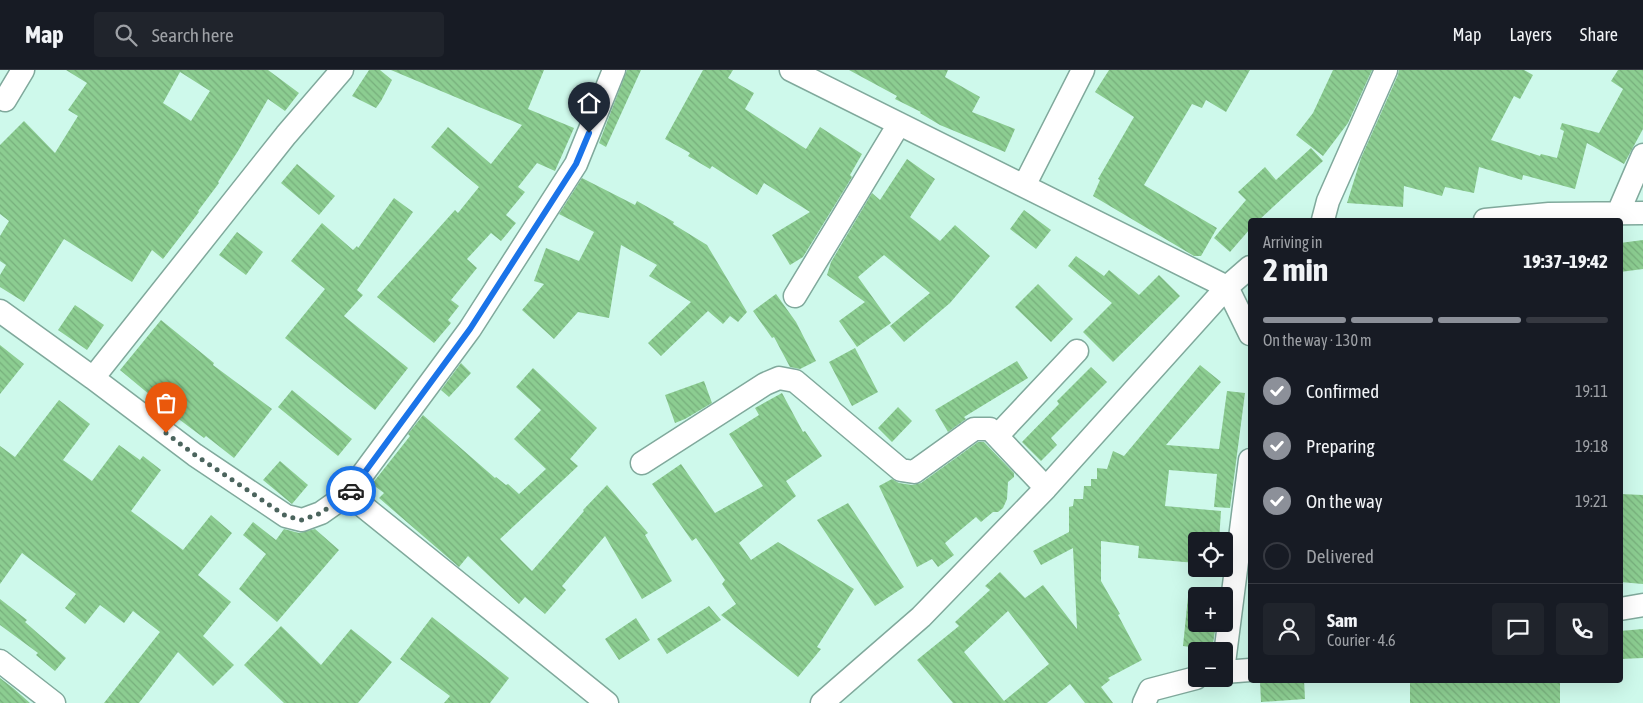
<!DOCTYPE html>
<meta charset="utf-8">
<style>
:root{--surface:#171b24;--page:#20242c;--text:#f1f3f6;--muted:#9ea1a6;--line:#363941;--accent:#8c9099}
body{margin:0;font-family:"Asap Condensed",sans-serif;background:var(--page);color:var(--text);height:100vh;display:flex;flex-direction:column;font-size:19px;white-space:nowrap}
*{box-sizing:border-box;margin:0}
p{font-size:16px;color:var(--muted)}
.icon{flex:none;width:28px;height:28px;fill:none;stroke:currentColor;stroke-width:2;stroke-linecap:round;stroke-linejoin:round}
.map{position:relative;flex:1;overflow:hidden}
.side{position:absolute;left:1248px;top:148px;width:375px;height:465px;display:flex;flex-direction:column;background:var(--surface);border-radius:5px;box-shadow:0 5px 20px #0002}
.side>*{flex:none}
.controls{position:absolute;left:1188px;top:462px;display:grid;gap:10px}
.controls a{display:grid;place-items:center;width:45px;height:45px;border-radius:5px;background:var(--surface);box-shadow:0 5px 20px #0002;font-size:25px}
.pin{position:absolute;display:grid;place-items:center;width:42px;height:42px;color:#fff;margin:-51px -21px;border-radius:50% 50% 50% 0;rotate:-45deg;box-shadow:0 0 5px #0007}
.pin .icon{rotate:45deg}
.courier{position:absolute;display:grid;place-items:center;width:50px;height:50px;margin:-25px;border:4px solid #1a73e8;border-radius:50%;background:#fff;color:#222;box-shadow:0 1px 6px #0007}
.overview em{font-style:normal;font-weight:700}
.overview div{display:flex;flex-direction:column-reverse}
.overview{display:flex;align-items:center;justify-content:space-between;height:85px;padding:0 15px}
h1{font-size:32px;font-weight:700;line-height:38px}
.bar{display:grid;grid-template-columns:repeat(4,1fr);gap:8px 5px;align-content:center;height:60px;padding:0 15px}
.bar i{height:6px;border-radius:4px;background:var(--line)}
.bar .current{background:var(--accent)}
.bar p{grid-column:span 4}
.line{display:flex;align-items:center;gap:12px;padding:0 15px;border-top:1px solid var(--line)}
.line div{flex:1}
.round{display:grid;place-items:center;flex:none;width:52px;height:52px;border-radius:5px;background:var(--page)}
ol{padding:0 15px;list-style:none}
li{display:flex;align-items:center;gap:15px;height:55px}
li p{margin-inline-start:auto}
li .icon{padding:5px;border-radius:50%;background:var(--accent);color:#fff;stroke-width:4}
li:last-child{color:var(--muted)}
li i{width:28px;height:28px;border:2px solid var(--line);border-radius:50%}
header{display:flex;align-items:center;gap:30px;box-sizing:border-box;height:70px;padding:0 25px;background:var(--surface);border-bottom:1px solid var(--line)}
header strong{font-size:24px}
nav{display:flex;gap:28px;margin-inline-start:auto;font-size:18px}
.search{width:350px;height:45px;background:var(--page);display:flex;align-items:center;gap:12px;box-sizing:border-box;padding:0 18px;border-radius:5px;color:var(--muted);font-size:19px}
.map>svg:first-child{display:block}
.building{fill:url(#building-back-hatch);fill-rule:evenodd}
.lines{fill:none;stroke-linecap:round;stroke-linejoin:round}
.minor-casing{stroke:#80a99c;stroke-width:25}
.minor{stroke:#fff;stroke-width:22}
.done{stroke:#4b645d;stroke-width:5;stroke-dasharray:0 9}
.route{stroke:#1a73e8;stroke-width:6}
</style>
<header>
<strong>Map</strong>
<div class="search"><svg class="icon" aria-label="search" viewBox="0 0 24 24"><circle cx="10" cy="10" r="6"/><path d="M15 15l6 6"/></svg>Search here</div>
<nav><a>Map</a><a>Layers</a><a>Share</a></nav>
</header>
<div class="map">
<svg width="1643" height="633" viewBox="0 0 1643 633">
<defs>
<pattern id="building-back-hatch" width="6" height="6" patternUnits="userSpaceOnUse" patternTransform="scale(1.25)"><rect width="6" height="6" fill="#8ccd91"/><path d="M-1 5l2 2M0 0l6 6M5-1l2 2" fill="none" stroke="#77af7c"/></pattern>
</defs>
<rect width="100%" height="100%" fill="#cef9eb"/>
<path class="building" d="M 66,0 L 268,0 L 299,23 L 285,41 L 268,29 L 238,81 L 218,112 L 219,113 L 198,141 L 199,142 L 183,163 L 163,189 L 152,180 L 132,212 L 64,169 L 24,232 L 0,217 L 0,205 L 6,195 L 0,191 L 0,166 L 9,151 L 0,144 L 0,75 L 24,51 L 55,83 L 78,46 L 68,40 L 87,13 ZM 180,2 L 210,21 L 191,51 L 163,33 Z
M 369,0 L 380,0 L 392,10 L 381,31 L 376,38 L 352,26 Z
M 391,0 L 544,0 L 528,39 L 574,58 L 555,101 L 537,93 L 518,117 L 525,122 L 506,145 L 516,153 L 501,171 L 491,163 L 467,189 L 477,198 L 451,230 L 459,236 L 448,250 L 451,253 L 434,273 L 377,227 L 455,140 L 458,143 L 479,117 L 431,77 L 448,57 L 491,94 L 522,55 Z
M 627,0 L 641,0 L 606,77 L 599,73 Z
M 703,0 L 733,0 L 728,8 L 754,23 L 745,39 L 806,79 L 820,57 L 862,84 L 850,105 L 852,107 L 803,187 L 790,195 L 772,165 L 810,142 L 764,113 L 757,125 L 712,96 L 710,99 L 688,86 L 690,83 L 665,69 Z
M 849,0 L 948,0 L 945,7 L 980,27 L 972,42 L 1015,59 L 1005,82 L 940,55 L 920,43 L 921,42 L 895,29 L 897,26 Z
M 1109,0 L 1250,0 L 1226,42 L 1206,30 L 1202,38 L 1192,34 L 1144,115 L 1217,158 L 1201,186 L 1194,186 L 1093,126 L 1100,110 L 1098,109 L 1134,47 L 1095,22 Z
M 1333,0 L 1372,0 L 1348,53 L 1323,86 L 1296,65 L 1313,43 Z
M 1399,0 L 1524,0 L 1533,5 L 1520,29 L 1514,26 L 1491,70 L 1540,86 L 1541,84 L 1557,88 L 1564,61 L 1560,59 L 1562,53 L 1599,63 L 1623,19 L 1611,11 L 1618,0 L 1643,0 L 1643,59 L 1624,94 L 1587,73 L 1575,119 L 1523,105 L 1522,110 L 1479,97 L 1474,123 L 1445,117 L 1442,126 L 1404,116 L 1403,137 L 1347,133 L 1361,88 L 1398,5 Z
M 1311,78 L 1323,91 L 1259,150 L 1250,150 L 1250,159 L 1230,182 L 1214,168 L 1246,130 L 1238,122 L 1265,97 L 1276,110 Z
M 907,89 L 935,109 L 910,147 L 940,171 L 955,155 L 990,186 L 950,233 L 904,272 L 890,256 L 930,223 L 884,185 L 858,207 L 891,253 L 857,277 L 839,251 L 865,232 L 827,205 L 831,192 L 872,123 L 880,130 Z
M 297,94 L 335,126 L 319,145 L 281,113 Z
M 582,108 L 635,135 L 637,131 L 674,152 L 673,154 L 707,175 L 747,242 L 738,252 L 730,246 L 723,254 L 708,241 L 661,286 L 648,273 L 691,232 L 649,206 L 657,195 L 621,175 L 609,248 L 578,242 L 554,269 L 522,240 L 544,214 L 534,211 L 546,178 L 579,191 L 594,162 L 559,144 Z
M 394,128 L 413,142 L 357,220 L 363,225 L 344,246 L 408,298 L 375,340 L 285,268 L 325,219 L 291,191 L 322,153 L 353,180 L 357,176 L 358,178 Z
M 1024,140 L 1051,160 L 1036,179 L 1010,159 Z
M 237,162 L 263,182 L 246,205 L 219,185 Z
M 1643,170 L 1643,199 L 1620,202 L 1620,173 Z
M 1076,186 L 1104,206 L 1109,200 L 1139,225 L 1159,205 L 1180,226 L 1113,292 L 1083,262 L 1112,233 L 1068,196 Z
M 1038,214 L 1073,249 L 1051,272 L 1015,237 Z
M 776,224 L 796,252 L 816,291 L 800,299 L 790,297 L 774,267 L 772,268 L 753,241 Z
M 75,235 L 104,255 L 87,280 L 58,260 Z
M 161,250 L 214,293 L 213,295 L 272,339 L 234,388 L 206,366 L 204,368 L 180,350 L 120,300 Z
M 0,275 L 24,294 L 0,324 Z
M 855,278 L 878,322 L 852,336 L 829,292 Z
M 1017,291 L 1028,308 L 964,347 L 966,349 L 948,362 L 935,340 Z
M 461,293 L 471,303 L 449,327 L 441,320 Z
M 1200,295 L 1221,312 L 1166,375 L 1219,379 L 1227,321 L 1245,323 L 1230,438 L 1214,437 L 1217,404 L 1169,400 L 1165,436 L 1221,441 L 1219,471 L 1196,471 L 1196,493 L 1138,488 L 1139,476 L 1101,471 L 1101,511 L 1120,544 L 1118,545 L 1142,590 L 1108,608 L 1110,610 L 1101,617 L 1113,633 L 1085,633 L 1070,614 L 1047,633 L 953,633 L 917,590 L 959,556 L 955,552 L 990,520 L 985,516 L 1000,502 L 1025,528 L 1043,515 L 1077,559 L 1073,478 L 1041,495 L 1033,481 L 1069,462 L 1069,437 L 1073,436 L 1074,429 L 1083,429 L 1084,416 L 1091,416 L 1091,409 L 1097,409 L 1097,398 L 1107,399 L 1113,381 L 1124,386 ZM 1008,541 L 1049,594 L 1004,631 L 964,582 Z
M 1091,297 L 1107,312 L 1051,368 L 1057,375 L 1041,391 L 1022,372 L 1059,334 L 1057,331 Z
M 533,298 L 597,358 L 570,389 L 578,396 L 500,469 L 532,501 L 584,441 L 583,440 L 607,415 L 648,463 L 645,465 L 672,511 L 642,529 L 605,466 L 562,516 L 566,520 L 545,544 L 525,527 L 519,534 L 468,486 L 459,497 L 379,428 L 384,423 L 372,414 L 410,366 L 408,364 L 423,345 L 495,408 L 496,407 L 506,415 L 508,414 L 519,424 L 546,399 L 514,369 L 541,340 L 516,317 Z
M 704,311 L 712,333 L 685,349 L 675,353 L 665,325 Z
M 292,320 L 352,369 L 338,386 L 278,337 Z
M 782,323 L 803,362 L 805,361 L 822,386 L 786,411 L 796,426 L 739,473 L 751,490 L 778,472 L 854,519 L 817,577 L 821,579 L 798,607 L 721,545 L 736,534 L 722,514 L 725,510 L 696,468 L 692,471 L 652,414 L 681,394 L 715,443 L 763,416 L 729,364 L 759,345 L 755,338 Z
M 59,330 L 90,354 L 63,390 L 92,411 L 119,375 L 140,390 L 143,386 L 161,400 L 131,441 L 183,480 L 211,445 L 232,463 L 198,505 L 231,532 L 203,566 L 234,595 L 213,616 L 178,582 L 139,633 L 104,633 L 160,562 L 133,541 L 124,553 L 100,535 L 85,554 L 65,538 L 76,524 L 22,483 L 0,514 L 0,376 L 15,387 Z
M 898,337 L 912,351 L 892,372 L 878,358 Z
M 978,372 L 984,372 L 1014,403 L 1014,407 L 1008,412 L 1007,429 L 1003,438 L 998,442 L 993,442 L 981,452 L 976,447 L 945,473 L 954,485 L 938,497 L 932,489 L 917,497 L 879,416 L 892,409 L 899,413 L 912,415 L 921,413 Z
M 280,391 L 308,415 L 292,434 L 263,410 Z
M 1620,424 L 1643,425 L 1643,514 L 1620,512 Z
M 848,433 L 904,517 L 875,536 L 817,450 Z
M 253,452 L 276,470 L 284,459 L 299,463 L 315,459 L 339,480 L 277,552 L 239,519 L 266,484 L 243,465 Z
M 1188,527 L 1196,527 L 1196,554 L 1216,554 L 1212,580 L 1183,576 Z
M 0,529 L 27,550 L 25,552 L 66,588 L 55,601 L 36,585 L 38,583 L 0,555 Z
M 709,536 L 721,550 L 667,584 L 657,569 Z
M 432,547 L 509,608 L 490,633 L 444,633 L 450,626 L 400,589 Z
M 636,548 L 650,570 L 619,590 L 605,569 Z
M 281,556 L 321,595 L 351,559 L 392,592 L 358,633 L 284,633 L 244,595 Z
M 1643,559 L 1643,588 L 1620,589 L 1620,561 Z
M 0,608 L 13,618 L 30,633 L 0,633 Z
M 1304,610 L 1305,629 L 1261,632 L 1260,611 Z
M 1410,610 L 1560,610 L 1560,633 L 1410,633 Z"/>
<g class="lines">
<defs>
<path id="minor" d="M 791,0 L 1227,217 L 1250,264
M 5,30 L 23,0
M 1024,116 L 1083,0
M 1618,143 L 1643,85
M 1323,150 L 1328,131 L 1386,0
M 1485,150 L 1549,144 L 1643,143
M 795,226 L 899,54
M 0,241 L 93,308 L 195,385 L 286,446 L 302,450 L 321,443 L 348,424 L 470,259 L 576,94 L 614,0
M 93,308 L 286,65 L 342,0
M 997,366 L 1077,281
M 642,393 L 765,314 L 779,308 L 795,311 L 901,400 L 914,402 L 974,359 L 990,359 L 1046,418
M 348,424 L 607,633
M 1620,539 L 1643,535
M 0,591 L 54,633
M 1224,593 L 1250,390
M 1224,602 L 1250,600
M 822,633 L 921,547 L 1046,418 L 1227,217 L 1250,197
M 1144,633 L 1150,620 L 1196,608"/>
</defs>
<use href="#minor" class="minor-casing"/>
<use href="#minor" class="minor"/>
</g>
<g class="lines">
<path class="done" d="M 166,363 L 195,385 L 286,446 L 302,450 L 321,443 L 351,421"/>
<path class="route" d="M 351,421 L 470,259 L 576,94 L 589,63"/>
</g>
</svg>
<div class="controls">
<a><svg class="icon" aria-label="locate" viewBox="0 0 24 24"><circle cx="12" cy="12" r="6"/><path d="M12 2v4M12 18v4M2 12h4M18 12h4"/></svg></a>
<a>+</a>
<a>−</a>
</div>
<div class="pin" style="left:166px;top:363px;background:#ea580c"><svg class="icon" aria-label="bag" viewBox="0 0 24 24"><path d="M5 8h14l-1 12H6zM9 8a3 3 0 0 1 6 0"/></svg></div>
<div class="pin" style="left:589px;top:63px;background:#1f2937"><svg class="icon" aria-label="home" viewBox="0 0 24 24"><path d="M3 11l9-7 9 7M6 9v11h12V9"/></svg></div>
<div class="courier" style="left:351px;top:421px"><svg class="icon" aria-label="car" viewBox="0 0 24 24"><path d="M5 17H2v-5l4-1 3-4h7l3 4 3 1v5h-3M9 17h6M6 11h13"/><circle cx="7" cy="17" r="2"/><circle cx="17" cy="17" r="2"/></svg></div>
<section class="side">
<div class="overview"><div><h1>2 min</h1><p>Arriving in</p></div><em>19:37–19:42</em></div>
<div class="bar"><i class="current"></i><i class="current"></i><i class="current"></i><i></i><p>On the way · 130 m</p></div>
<ol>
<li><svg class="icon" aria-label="check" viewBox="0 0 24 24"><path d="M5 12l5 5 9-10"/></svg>Confirmed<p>19:11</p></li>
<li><svg class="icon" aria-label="check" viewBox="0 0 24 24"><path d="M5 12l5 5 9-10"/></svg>Preparing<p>19:18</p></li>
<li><svg class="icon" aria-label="check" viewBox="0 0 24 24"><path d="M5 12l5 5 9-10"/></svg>On the way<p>19:21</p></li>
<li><i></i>Delivered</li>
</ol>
<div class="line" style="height:90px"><a class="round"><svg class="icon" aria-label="person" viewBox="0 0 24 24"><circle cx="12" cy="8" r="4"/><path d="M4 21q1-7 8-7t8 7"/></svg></a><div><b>Sam</b><p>Courier · 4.6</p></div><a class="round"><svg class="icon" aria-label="chat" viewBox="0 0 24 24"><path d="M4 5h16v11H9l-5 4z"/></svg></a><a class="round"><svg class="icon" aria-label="phone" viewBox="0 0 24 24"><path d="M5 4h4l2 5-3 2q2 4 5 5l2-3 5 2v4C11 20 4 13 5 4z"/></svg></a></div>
</section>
</div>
